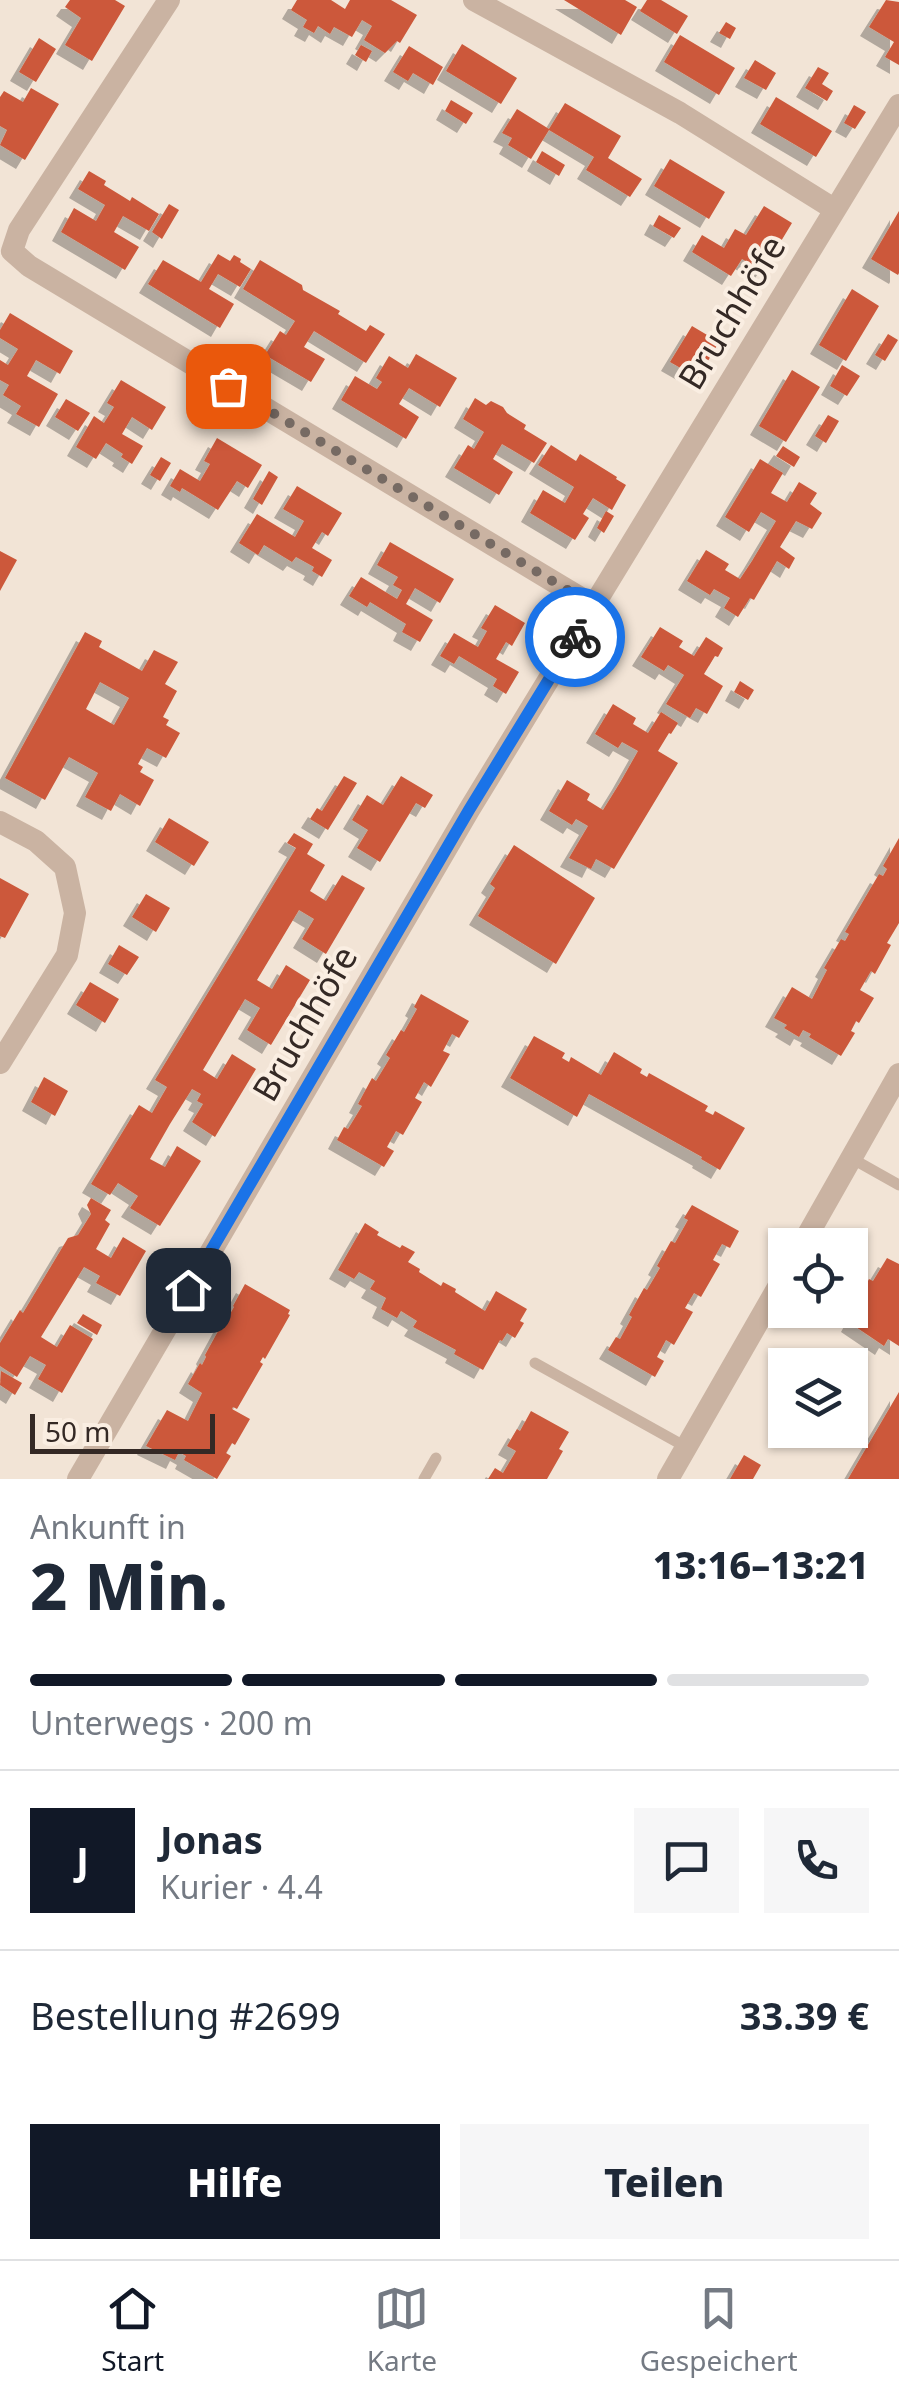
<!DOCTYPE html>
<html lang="de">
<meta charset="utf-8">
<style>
:root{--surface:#fff;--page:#f6f6f7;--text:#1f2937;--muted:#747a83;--line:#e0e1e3;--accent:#111827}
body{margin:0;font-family:"Noto Sans",sans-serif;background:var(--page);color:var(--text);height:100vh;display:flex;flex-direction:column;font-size:38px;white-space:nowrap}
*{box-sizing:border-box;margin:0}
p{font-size:32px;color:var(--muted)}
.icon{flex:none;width:55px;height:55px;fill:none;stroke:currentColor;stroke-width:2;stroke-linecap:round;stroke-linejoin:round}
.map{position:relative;height:1479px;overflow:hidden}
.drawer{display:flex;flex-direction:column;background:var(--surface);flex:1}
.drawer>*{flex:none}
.fabs{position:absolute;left:768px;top:1228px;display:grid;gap:20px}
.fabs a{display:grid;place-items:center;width:100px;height:100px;border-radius:0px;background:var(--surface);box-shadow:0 2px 8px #0004;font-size:50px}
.scale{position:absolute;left:30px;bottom:25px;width:185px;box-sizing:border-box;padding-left:10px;border:5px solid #342925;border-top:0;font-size:28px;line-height:35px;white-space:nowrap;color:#342925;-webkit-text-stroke:8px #faeee2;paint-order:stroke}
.pin{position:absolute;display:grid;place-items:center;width:85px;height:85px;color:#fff;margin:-42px;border-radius:20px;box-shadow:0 5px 15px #0006}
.courier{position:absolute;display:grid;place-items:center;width:100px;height:100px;margin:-50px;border:8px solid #1a73e8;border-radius:50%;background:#fff;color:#222;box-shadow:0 2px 12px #0007}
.head em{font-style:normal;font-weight:800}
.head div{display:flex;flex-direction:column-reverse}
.head{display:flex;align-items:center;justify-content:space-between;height:170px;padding:0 30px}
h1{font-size:65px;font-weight:800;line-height:75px}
.bar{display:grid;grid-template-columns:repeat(4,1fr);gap:15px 10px;align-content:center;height:120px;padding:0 30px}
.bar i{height:12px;border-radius:8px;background:var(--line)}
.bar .current{background:var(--accent)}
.bar p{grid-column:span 4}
.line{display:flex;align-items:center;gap:25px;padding:0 30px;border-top:2px solid var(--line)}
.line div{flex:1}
.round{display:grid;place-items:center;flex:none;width:105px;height:105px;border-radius:0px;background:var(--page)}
.action{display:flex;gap:20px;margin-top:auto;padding:20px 30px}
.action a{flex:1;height:115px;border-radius:0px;background:var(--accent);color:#fff;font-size:40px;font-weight:800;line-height:115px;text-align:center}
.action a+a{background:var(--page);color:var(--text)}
.tab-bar{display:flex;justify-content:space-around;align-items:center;height:140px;border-top:2px solid var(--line);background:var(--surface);font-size:28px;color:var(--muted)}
.tab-bar a{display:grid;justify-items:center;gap:5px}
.tab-bar .current{color:var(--accent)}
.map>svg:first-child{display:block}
.building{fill:#cc593a;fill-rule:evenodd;filter:url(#shadow)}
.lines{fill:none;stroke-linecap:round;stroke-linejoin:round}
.lane{stroke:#cab3a2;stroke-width:11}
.street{stroke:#cab3a2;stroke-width:22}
.done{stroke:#766a63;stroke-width:10;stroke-dasharray:0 18}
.route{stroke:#1a73e8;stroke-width:12}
.labels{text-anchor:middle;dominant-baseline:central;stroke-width:8;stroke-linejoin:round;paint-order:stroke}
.street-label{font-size:35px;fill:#342925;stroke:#faeee2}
</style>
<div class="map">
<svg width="899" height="1479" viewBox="0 0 899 1479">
<defs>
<filter id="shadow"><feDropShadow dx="-9" dy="9" stdDeviation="0" flood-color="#0004"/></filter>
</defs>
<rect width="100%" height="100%" fill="#f2e4d6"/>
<path class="building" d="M 70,0 L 115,0 L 125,6 L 92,61 L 65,45 L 81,18 L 65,7 Z
M 297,0 L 331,0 L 345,9 L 350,0 L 391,0 L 417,15 L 400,43 L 397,41 L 385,53 L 364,40 L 372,26 L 362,20 L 352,37 L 334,27 L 330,34 L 318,26 L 314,33 L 303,27 L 307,20 L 291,10 Z
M 564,0 L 625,0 L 637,7 L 621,35 Z
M 647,0 L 661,0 L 688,16 L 677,34 L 640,11 Z
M 886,0 L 899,2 L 899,65 L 885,57 L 894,42 L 869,27 Z
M 726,22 L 736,28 L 730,39 L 719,33 Z
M 680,35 L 735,68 L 719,95 L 664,62 Z
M 39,38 L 56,49 L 36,82 L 19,72 Z
M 462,44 L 517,78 L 501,104 L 446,71 Z
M 361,45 L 372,51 L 366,62 L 355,55 Z
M 409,46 L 443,67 L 433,85 L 413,73 L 408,81 L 393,72 Z
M 755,60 L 776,73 L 766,90 L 744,78 Z
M 818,67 L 829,73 L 822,84 L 833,91 L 827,101 L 805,88 Z
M 31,88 L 59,104 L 25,160 L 0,145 L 7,130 L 0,126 L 0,97 L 4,91 L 23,102 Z
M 776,97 L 832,131 L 816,157 L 760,124 Z
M 451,100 L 473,113 L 466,124 L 445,111 Z
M 565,103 L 621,136 L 608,158 L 642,179 L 630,197 L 586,170 L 594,157 L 549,130 L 531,159 L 508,145 L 512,138 L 502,133 L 517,109 L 549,129 Z
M 854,105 L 866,112 L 855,129 L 844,123 Z
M 542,151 L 565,165 L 559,176 L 536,162 Z
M 670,159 L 725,192 L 709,219 L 654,186 Z
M 89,171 L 106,181 L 104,185 L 122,196 L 130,201 L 132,197 L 159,214 L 149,231 L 123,216 L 114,232 L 139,247 L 125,270 L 61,232 L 74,208 L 96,221 L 105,205 L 78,189 Z
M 169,204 L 179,210 L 162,239 L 152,232 Z
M 764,206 L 792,223 L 763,271 L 742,259 L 731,276 L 692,252 L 702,235 L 724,248 L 735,229 L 746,235 Z
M 899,211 L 899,273 L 898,275 L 871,259 Z
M 659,215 L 681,228 L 674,238 L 653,226 Z
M 218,254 L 230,261 L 234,255 L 241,259 L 240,262 L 251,269 L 240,287 L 218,274 L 209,289 L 234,304 L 220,328 L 148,284 L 163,260 L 201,282 Z
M 260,260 L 302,285 L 303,290 L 340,311 L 338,314 L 366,331 L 370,325 L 385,334 L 366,363 L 314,331 L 304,347 L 325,359 L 311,382 L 265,355 L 280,331 L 286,335 L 295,321 L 243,289 Z
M 852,289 L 879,306 L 846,361 L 819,345 Z
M 10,313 L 73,351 L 60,374 L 36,360 L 27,376 L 58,394 L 39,427 L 16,414 L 21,406 L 3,395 L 9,385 L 0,380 L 0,360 L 8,365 L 18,349 L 0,338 L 0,330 Z
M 692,326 L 719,342 L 698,378 L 670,362 Z
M 888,334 L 898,340 L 885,361 L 875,355 Z
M 416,354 L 457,378 L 440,407 L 409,388 L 399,404 L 419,417 L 406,439 L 341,400 L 355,376 L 377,389 L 382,382 L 376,378 L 389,356 L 408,368 Z
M 842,365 L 860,376 L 847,396 L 830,386 Z
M 792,370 L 820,387 L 786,442 L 759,426 Z
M 121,380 L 166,407 L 152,430 L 132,417 L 122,434 L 143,446 L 132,464 L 121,457 L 123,454 L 106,443 L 96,459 L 76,447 L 94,416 L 104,423 L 114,407 L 107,403 Z
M 475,398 L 486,405 L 491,401 L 503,407 L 507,413 L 526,425 L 524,429 L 547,443 L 534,463 L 502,444 L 493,459 L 513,472 L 499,495 L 454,468 L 468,445 L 474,449 L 484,432 L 463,419 Z
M 66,399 L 90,413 L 78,431 L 55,417 Z
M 828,415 L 839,421 L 826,443 L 815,436 Z
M 217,438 L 262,465 L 248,488 L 237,481 L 218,510 L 182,488 L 180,492 L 170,486 L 180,469 L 200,481 L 210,464 L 204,461 Z
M 551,445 L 576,461 L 580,454 L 617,477 L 616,479 L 626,485 L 612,510 L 593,498 L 583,514 L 589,518 L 575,540 L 530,513 L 543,490 L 565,503 L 574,487 L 538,465 Z
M 783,446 L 800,457 L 794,467 L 776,456 Z
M 161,457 L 171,463 L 160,481 L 150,475 Z
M 760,459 L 783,473 L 771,493 L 787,502 L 799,482 L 817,493 L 810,504 L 822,513 L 812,529 L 796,521 L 780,547 L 795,558 L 789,569 L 777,561 L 754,600 L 750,598 L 738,617 L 724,608 L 730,598 L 714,589 L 710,595 L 687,581 L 706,550 L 729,564 L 725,570 L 740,579 L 752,561 L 776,521 L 761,512 L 749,532 L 725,517 Z
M 269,471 L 278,477 L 262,505 L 253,499 Z
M 297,486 L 342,513 L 328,536 L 322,532 L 312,548 L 332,560 L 322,577 L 312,571 L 314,567 L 296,557 L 292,562 L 264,545 L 258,555 L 239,543 L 257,514 L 295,537 L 304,521 L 283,509 Z
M 606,511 L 614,516 L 604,533 L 597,528 Z
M 390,542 L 454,579 L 440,603 L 415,588 L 406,604 L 433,620 L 420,642 L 402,632 L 406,624 L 370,602 L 367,607 L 349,596 L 361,577 L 397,599 L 402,590 L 393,585 L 398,577 L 377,565 Z
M 0,551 L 17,560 L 0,591 Z
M 495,605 L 525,623 L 512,646 L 506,642 L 496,659 L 519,672 L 506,694 L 493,686 L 497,679 L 459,656 L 454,664 L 440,656 L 454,633 L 478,647 L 487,631 L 481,628 Z
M 660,627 L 683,641 L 679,647 L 694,656 L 706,637 L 723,648 L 718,657 L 715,656 L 704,674 L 723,686 L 707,714 L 696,708 L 690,718 L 666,704 L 684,675 L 668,665 L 664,671 L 641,657 Z
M 85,632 L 102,641 L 99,647 L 142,671 L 154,650 L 178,662 L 165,684 L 177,691 L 163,717 L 169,720 L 166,725 L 180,733 L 166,758 L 147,748 L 138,764 L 143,767 L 140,772 L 154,780 L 140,806 L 120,794 L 111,811 L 85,797 L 98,773 L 69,757 L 45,800 L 5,778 ZM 100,682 L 129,698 L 114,725 L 86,709 Z
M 740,681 L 754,690 L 748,700 L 734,692 Z
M 613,704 L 636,718 L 633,724 L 648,733 L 661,712 L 678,723 L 671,734 L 669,733 L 658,751 L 678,763 L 614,869 L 596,859 L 591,869 L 569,858 L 588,826 L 576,819 L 572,825 L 549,811 L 567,780 L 590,794 L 587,800 L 603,810 L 621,781 L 638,751 L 622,742 L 618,748 L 595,734 Z
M 344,776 L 357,783 L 328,830 L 310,819 L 317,808 L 322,811 Z
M 401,776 L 433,795 L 425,808 L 416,803 L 380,862 L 357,848 L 368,830 L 352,820 L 367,795 L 383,805 Z
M 169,818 L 209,842 L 194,866 L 155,842 Z
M 294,833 L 313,844 L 307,854 L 325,865 L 310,891 L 326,901 L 342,875 L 365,888 L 326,954 L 302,939 L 314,919 L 299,910 L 257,980 L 272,989 L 286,965 L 310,980 L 271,1045 L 247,1030 L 260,1008 L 245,999 L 203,1070 L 217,1079 L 232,1054 L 256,1069 L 215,1137 L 192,1122 L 203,1104 L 197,1101 L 201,1094 L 192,1089 L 170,1124 L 150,1159 L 165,1167 L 177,1146 L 201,1161 L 160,1226 L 130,1208 L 138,1196 L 118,1183 L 110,1195 L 91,1184 L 139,1105 L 152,1113 L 167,1087 L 155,1080 L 296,848 L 287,843 Z
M 899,838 L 899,923 L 887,943 L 891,945 L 875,974 L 871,971 L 860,990 L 874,998 L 859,1023 L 856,1021 L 851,1031 L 855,1033 L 841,1056 L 809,1037 L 811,1034 L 803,1030 L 799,1037 L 784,1028 L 787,1025 L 774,1018 L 792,987 L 812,999 L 827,970 L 824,968 L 841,939 L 845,941 L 849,934 L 845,932 L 879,874 L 883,876 L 887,869 L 883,866 Z
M 514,845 L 595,898 L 556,964 L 478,916 L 495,888 L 490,884 Z
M 0,878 L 29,894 L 5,938 L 0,936 Z
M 146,894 L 170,908 L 156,932 L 132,917 Z
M 119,945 L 139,957 L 127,975 L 108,964 Z
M 90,982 L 119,999 L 105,1023 L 76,1005 Z
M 421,994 L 469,1021 L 459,1038 L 452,1034 L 443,1051 L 450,1054 L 431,1087 L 424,1082 L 415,1098 L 422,1102 L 403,1135 L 396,1131 L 387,1147 L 394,1151 L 384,1167 L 337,1140 L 344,1127 L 348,1129 L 362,1106 L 358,1104 L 372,1078 L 376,1081 L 390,1058 L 386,1055 L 401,1030 L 404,1032 L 417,1009 L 414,1007 Z
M 534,1036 L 565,1053 L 562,1058 L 569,1062 L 571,1057 L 601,1075 L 614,1052 L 642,1069 L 640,1073 L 647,1077 L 649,1073 L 708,1106 L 705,1111 L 713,1115 L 715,1111 L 745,1128 L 720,1170 L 701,1159 L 702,1157 L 589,1094 L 577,1117 L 510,1078 Z
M 44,1077 L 68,1091 L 55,1116 L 31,1102 Z
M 91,1198 L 111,1210 L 105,1220 L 110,1224 L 96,1249 L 111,1258 L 123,1237 L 146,1251 L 120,1296 L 96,1283 L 100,1276 L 84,1267 L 41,1337 L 57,1347 L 70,1325 L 93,1339 L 62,1393 L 38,1379 L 46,1365 L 30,1356 L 17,1377 L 0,1366 L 0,1343 L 20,1310 L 23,1313 L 68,1238 L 78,1235 L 91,1214 L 87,1205 Z
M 692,1205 L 739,1231 L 730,1248 L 722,1244 L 713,1260 L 720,1264 L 701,1297 L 694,1293 L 685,1308 L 693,1312 L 674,1345 L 666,1340 L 657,1357 L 664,1361 L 655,1377 L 608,1350 L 616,1337 L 620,1339 L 632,1317 L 629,1315 L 644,1288 L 647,1290 L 660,1268 L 657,1266 L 671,1241 L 675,1243 L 688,1220 L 684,1218 Z
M 365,1223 L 379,1232 L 377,1235 L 400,1248 L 402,1245 L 415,1252 L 408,1262 L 420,1269 L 419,1272 L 441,1286 L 443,1282 L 456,1289 L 455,1292 L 485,1311 L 496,1291 L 527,1309 L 520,1321 L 524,1323 L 515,1338 L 507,1333 L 502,1341 L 500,1340 L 483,1370 L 454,1354 L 456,1350 L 413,1327 L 417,1321 L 401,1311 L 397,1318 L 381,1309 L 386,1298 L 370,1289 L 375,1281 L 359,1272 L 354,1279 L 338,1270 Z
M 887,1258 L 899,1264 L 899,1346 L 888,1339 L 884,1346 L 850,1323 L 863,1299 L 860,1296 L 869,1279 L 873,1281 Z
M 245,1284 L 290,1310 L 288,1314 L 290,1315 L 265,1359 L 263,1357 L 260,1362 L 263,1364 L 237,1409 L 233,1407 L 232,1409 L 250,1419 L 235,1445 L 232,1443 L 226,1453 L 231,1456 L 217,1479 L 184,1460 L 186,1456 L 179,1452 L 175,1460 L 146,1446 L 167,1410 L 188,1421 L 202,1393 L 188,1384 L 200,1363 L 202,1365 L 206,1357 L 205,1355 L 228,1313 L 230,1314 L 234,1307 L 233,1306 Z
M 83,1314 L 102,1325 L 97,1335 L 77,1323 Z
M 1,1371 L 22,1383 L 15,1395 L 0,1385 Z
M 899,1392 L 899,1479 L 848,1479 Z
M 531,1411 L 569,1432 L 559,1449 L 563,1451 L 547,1479 L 488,1479 L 495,1468 L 503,1473 L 516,1451 L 507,1446 L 517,1429 L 520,1431 Z
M 744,1455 L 761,1465 L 753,1479 L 730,1479 Z"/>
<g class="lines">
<path class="lane" d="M 851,1158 L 899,1185
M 535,1363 L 686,1447
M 424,1479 L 436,1458"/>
<path class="street" d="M 169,0 L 19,230 L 12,251 L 29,266 L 594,606
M 474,0 L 680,113 L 834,209
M 0,822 L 36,841 L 65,867 L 75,913 L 67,955 L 0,1063
M 802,1245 L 899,1074
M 78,1479 L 469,810 L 899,105
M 668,1479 L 785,1275"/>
</g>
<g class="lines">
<path class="done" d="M 228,386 L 594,606 L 575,637"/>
<path class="route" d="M 188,1290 L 469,810 L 575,637"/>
</g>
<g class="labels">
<g class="street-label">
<text transform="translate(731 312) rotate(-59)">Bruchhöfe</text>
<text transform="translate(304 1023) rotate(-60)">Bruchhöfe</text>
</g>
</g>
</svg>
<div class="fabs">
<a><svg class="icon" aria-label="locate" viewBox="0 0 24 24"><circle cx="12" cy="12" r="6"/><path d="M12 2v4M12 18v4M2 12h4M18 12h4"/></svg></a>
<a><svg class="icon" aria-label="layers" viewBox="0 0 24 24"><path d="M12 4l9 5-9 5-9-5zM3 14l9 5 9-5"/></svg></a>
</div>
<div class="scale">50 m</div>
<div class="pin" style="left:228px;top:386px;background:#ea580c"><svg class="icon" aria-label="bag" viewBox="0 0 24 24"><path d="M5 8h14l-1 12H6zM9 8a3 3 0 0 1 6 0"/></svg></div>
<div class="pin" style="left:188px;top:1290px;background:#1f2937"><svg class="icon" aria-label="home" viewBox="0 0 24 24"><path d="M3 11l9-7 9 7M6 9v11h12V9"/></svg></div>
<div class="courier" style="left:575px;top:637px"><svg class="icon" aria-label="bike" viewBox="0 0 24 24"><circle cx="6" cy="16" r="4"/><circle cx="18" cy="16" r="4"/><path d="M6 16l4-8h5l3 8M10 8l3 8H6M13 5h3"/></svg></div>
</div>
<section class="drawer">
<div class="head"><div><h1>2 Min.</h1><p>Ankunft in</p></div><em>13:16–13:21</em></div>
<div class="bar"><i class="current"></i><i class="current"></i><i class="current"></i><i></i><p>Unterwegs · 200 m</p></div>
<div class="line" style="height:180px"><b class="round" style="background:var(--accent);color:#fff">J</b><div><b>Jonas</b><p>Kurier · 4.4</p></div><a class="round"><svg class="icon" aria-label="chat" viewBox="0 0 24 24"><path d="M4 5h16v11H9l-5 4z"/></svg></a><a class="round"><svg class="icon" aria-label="phone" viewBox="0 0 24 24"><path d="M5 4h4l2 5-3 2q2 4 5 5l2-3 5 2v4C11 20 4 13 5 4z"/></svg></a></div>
<div class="line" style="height:130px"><div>Bestellung #2699</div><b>33.39 €</b></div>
<div class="action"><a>Hilfe</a><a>Teilen</a></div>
</section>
<nav class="tab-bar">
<a class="current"><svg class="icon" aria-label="home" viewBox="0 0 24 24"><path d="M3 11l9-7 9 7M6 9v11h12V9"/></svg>Start</a>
<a><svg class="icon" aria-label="map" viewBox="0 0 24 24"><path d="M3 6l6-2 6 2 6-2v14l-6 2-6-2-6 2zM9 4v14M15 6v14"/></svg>Karte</a>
<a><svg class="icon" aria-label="saved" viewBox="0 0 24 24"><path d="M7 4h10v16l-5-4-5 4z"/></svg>Gespeichert</a>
</nav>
